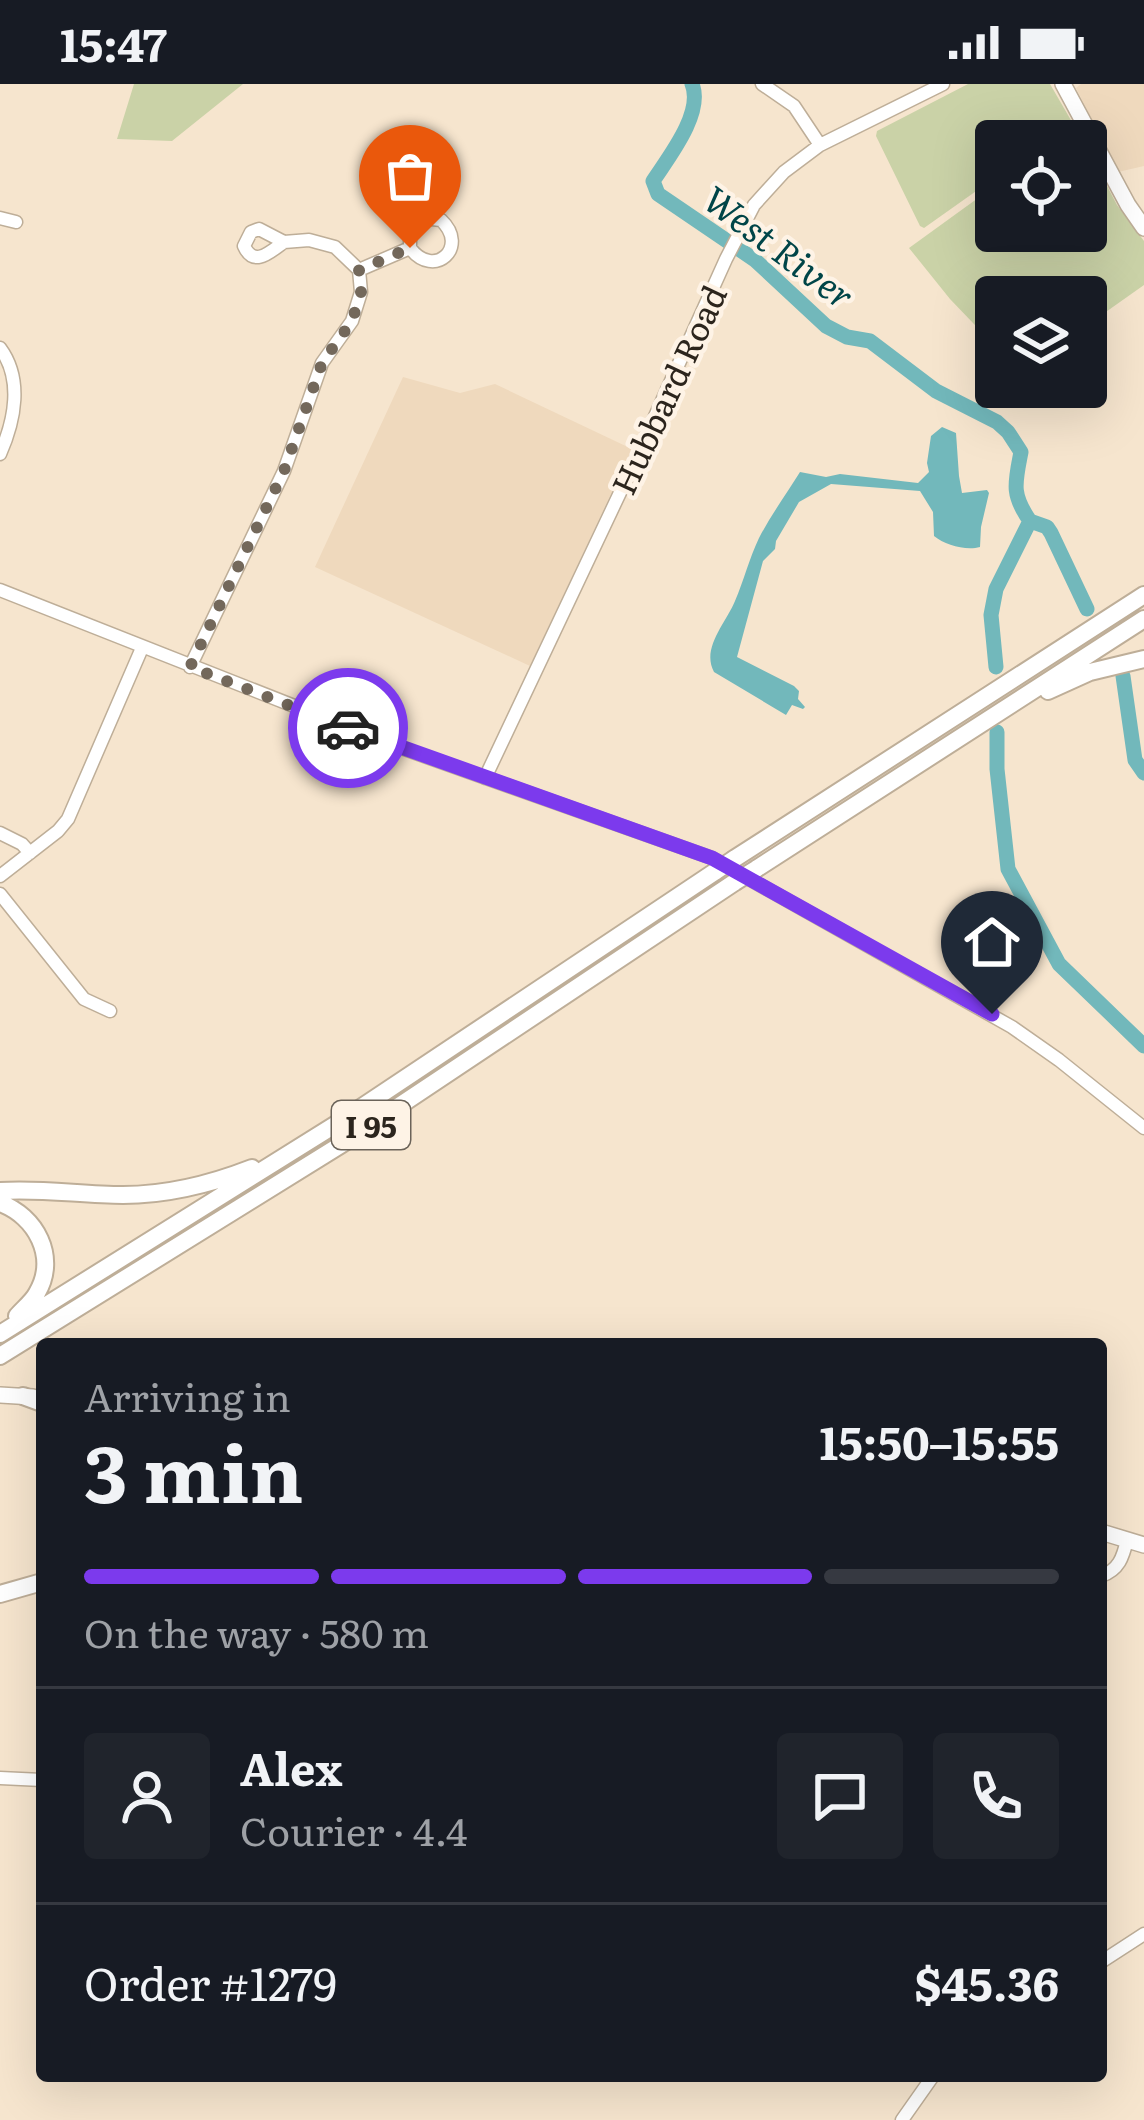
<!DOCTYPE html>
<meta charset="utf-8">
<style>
:root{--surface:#171b24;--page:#20242c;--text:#f1f3f6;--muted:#9ea1a6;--line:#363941;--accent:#7c3aed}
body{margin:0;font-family:Literata,serif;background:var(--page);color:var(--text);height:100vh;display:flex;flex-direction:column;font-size:45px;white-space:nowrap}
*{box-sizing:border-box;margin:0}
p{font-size:39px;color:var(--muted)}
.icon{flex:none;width:66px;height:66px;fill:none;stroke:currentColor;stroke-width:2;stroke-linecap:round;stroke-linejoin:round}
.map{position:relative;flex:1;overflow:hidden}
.drawer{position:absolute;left:36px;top:1254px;width:1071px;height:744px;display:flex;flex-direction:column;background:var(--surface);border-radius:12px;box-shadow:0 12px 48px #0002}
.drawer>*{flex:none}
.fabs{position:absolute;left:975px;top:36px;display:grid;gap:24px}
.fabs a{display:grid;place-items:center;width:132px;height:132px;border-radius:12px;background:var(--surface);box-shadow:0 12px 48px #0002;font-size:60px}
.pin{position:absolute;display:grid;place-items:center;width:102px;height:102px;color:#fff;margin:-123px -51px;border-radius:50% 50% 50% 0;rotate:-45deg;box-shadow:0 0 12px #0007}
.pin .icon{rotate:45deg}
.courier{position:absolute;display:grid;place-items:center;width:120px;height:120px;margin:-60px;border:9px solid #7c3aed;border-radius:50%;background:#fff;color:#222;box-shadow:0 3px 15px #0007}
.headline em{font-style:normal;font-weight:700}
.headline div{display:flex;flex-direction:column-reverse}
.headline{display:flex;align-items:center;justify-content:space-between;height:204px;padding:0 48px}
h1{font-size:78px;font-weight:700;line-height:90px}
.bar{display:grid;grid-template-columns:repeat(4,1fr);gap:18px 12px;align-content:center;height:144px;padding:0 48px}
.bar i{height:15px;border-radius:9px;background:var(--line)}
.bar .on{background:var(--accent)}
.bar p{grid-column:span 4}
.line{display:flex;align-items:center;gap:30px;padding:0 48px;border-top:3px solid var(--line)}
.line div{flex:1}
.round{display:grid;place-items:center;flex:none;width:126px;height:126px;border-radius:12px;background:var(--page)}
.status{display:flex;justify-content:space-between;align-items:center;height:84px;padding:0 60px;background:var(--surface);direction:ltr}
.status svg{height:33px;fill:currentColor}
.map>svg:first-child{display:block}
.built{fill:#efd9bd}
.green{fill:#cad2a7}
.water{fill:#72b8bb}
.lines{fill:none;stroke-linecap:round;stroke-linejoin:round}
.river{stroke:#72b8bb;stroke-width:15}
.minor-casing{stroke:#beae98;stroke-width:15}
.major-casing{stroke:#beae98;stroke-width:18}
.highway-casing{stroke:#beae98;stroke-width:20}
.minor{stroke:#fff;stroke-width:12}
.major{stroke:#fff;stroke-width:15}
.highway{stroke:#fff;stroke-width:16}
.highway-bridge-casing{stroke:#beae98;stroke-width:20;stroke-linecap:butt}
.highway-bridge{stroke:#fff;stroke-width:16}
.done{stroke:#73685b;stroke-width:12;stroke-dasharray:0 21.6}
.route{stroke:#7c3aed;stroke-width:15}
.labels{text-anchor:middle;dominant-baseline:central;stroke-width:9;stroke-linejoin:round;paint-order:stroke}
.shield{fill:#fef3e6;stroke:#6b6359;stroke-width:3}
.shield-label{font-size:30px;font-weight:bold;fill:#2c251d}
.street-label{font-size:33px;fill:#2c251d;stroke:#fef3e6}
.water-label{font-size:36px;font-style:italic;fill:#004548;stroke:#fef3e6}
</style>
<div class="status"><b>15:47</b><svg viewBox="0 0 49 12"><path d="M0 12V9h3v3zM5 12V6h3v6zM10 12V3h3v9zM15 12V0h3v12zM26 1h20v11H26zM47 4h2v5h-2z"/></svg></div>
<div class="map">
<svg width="1144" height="2036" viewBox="0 0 1144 2036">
<rect width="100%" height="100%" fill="#f6e5ce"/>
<path class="built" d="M 1081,0 L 1144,0 L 1144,82 L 1118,88 L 1076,4 Z
M 403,293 L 460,309 L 495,300 L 632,365 L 530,582 L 315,483 Z"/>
<path class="green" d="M 134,0 L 243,0 L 172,57 L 117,55 Z
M 968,0 L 1050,0 L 1083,57 L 996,57 L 996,93 L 924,144 L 920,142 L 876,52 L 877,47 Z
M 1086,62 L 1117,121 L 1144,157 L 1144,201 L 1086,242 L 1086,213 L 996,213 L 996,263 L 950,215 L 909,164 L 996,101 L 996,147 L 1086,147 Z"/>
<path class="water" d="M 942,343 L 956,349 L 959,392 L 962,409 L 987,406 L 989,409 L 981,443 L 980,463 C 966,467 945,461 934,452 L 933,428 L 920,407 L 831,400 L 799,418 L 776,457 L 775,465 L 763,477 L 737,573 L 794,602 L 799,607 L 798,615 L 805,623 L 803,625 L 792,621 L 786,631 L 714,588 C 701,564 726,539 735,517 C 744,496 749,475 759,454 C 771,431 787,409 800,388 L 826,393 L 840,390 L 918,399 L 929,388 L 927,379 L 931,352 Z"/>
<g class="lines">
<path class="river" d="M 692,0 C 704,29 668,74 653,97 L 658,110 L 755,176 L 826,242 L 847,253 L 870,257 L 936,307 L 997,338 L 1008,348 L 1021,368 C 1015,399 1011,410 1030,437
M 1030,437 L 1047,443 L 1051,449 L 1087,525
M 996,583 L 991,531 L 996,505 L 1030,437
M 1123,592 L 1135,676 L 1144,689
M 997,648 L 997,685 L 1008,785 L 1059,880 L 1144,962"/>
<defs>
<path id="minor" d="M 762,0 L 794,22 L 820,61
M 0,134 L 16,138
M 284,158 C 270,168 254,184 244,162 L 251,148 L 259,145 L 284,158 L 309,156 L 335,163 L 359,186
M 0,264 C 23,295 15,336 0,370
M 0,506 L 393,661 L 712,774 L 1012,943 L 1059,976 L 1144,1044
M 190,583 L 284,387 L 322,279 L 352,237 L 361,208 L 359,186 L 410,164 C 434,196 470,163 441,136 L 423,134 L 410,146 L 410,164
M 485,694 L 634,379 L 726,175 L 754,121 L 784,88 L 820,61 L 943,0
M 0,749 L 22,760 L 30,769
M 0,792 L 58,747 L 68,735 L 142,564
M 0,810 L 84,915 L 110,927
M 1101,1492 C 1119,1486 1123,1473 1127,1456
M 0,1694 L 42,1696
M 1101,1878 L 1144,1850
M 902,2036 L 933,1992"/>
<path id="major" d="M 1063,0 L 1128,121 L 1144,144
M 0,1311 L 33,1313
M 1101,1448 L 1144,1461"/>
<path id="highway" d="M 1048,607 L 1090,588 L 1144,575
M 734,775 L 1144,511
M 756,785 L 1144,535
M 0,1107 C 41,1104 82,1111 123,1111 C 168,1111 211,1100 252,1084
M 0,1119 C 36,1132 58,1173 37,1209 C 33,1217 23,1225 17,1232
M 0,1250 L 338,1039 L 716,787
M 0,1272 L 342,1060 L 735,798
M 23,1312 L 42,1319
M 0,1510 L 42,1498"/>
</defs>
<use href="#minor" class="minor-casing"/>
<use href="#major" class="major-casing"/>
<use href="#highway" class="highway-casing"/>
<use href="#minor" class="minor"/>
<use href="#major" class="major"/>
<use href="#highway" class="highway"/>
<defs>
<path id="highway-bridge" d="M 716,787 L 734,775
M 735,798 L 756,785"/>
</defs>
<use href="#highway-bridge" class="highway-bridge-casing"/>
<use href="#highway-bridge" class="highway-bridge"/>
</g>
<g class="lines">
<path class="done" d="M 348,644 L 190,583 L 284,387 L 322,279 L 352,237 L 361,208 L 359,186 L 410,164"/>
<path class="route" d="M 348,644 L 712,774 L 992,930"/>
</g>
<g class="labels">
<rect class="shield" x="332" y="1017" width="78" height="48" rx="9"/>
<g class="shield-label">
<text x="371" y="1041">I 95</text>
</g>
<g class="street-label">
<text transform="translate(667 305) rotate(-65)">Hubbard Road</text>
</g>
<g class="water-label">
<text transform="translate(780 162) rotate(37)">West River</text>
</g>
</g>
</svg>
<div class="fabs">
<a><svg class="icon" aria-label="locate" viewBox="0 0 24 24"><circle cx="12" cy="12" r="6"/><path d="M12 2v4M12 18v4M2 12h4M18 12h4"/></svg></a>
<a><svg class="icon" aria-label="layers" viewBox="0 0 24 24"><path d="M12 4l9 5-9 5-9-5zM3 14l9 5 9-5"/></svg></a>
</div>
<div class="pin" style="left:410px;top:164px;background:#ea580c"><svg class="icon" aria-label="bag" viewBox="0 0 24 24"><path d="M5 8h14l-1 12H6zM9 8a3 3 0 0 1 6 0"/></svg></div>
<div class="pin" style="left:992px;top:930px;background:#1f2937"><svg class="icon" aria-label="home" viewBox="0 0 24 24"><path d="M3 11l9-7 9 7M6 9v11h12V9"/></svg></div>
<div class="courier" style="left:348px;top:644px"><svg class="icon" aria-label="car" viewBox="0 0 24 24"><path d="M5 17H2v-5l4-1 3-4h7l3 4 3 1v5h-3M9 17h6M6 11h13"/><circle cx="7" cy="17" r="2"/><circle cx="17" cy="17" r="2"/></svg></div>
<section class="drawer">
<div class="headline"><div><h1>3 min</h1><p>Arriving in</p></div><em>15:50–15:55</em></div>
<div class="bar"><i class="on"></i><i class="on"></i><i class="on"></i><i></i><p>On the way · 580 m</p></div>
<div class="line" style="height:216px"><a class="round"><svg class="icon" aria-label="person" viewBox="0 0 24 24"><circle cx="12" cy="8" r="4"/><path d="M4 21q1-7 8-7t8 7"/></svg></a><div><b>Alex</b><p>Courier · 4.4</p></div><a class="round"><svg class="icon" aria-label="chat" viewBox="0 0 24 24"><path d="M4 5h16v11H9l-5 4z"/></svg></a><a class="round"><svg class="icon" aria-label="phone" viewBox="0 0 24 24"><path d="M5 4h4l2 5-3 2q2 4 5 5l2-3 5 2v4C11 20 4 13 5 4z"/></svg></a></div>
<div class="line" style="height:156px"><div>Order #1279</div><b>$45.36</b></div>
</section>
</div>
